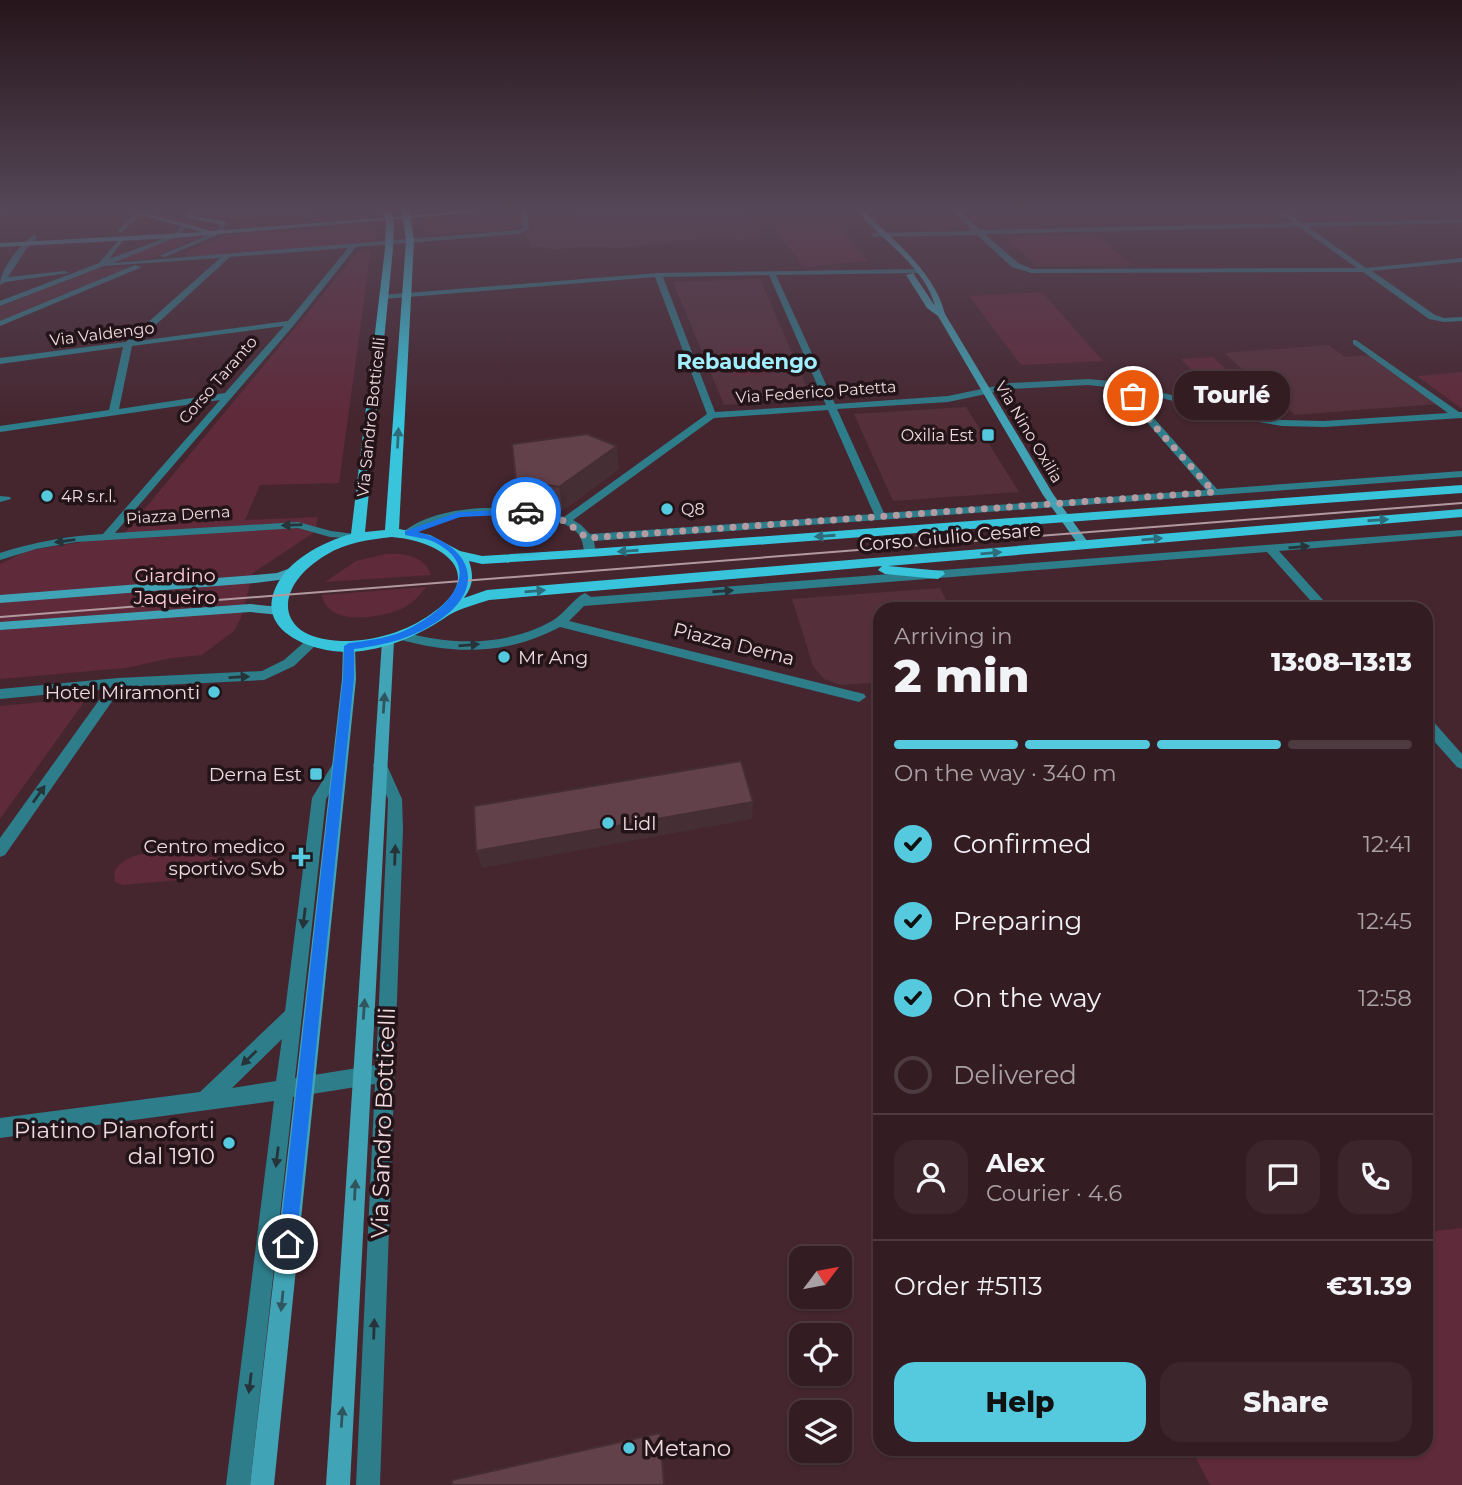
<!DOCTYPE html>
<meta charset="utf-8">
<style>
:root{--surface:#341c23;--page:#3c252b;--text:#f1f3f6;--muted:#a9a1a6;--line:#4e3a41;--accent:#55cadf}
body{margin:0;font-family:Montserrat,sans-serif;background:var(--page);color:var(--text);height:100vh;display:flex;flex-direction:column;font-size:26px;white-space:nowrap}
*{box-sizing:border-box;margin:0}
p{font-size:23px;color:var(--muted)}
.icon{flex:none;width:38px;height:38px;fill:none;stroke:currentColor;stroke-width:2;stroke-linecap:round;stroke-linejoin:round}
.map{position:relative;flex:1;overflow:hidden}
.panel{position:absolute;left:873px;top:602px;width:560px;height:854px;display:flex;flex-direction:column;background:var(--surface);border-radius:21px;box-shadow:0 2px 5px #0004,0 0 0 2px var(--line)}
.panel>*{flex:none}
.needle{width:46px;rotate:58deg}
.buttons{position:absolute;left:789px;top:1246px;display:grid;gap:14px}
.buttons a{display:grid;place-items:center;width:63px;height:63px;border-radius:14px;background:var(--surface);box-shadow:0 2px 5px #0004,0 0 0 2px var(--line);font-size:35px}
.pin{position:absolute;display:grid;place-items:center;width:60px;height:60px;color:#fff;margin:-30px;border:4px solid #fff;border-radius:50%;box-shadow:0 2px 7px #0007}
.courier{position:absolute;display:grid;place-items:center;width:70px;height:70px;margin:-35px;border:5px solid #1a73e8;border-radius:50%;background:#fff;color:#222;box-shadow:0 2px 9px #0007}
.bubble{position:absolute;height:49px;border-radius:21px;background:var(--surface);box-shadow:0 2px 5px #0004,0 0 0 2px var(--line);font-size:23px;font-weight:800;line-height:49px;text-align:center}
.headline em{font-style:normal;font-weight:800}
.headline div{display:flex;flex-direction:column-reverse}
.headline{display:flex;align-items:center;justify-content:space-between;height:119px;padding:0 21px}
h1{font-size:46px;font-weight:800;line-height:52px}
.bar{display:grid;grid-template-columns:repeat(4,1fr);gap:10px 7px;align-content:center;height:84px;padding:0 21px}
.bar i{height:9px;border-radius:5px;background:var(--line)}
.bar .current{background:var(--accent)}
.bar p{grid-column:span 4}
.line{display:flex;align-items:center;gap:18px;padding:0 21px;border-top:2px solid var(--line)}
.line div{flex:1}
.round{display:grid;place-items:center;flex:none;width:74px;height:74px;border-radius:21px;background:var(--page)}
ol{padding:0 21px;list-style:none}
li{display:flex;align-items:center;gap:21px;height:77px}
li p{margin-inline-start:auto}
li .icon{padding:7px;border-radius:50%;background:var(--accent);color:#111;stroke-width:4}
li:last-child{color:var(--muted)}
li i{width:38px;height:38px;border:4px solid var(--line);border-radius:50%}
.action{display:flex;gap:14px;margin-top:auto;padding:14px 21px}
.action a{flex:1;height:80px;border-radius:21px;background:var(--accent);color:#111;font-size:28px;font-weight:800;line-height:80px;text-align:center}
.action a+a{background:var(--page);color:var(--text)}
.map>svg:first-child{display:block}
.built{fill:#55303b}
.green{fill:#5f2a3a}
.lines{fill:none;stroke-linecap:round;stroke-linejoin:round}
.street{fill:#2e7d8b;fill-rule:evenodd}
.secondary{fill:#40a4b6;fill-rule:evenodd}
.primary{fill:#38c4db;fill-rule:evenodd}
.tram{stroke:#b1999f;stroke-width:2}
.wall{fill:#553840}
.shaded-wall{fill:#452e34}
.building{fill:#63414a;stroke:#452e34;stroke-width:2}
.oneway{fill:#2d6c7a}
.oneway2{fill:#26343a}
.oneway3{fill:#30555f}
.route{fill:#1a73e8}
.done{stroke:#b49ba1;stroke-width:7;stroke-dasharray:0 12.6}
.poi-dot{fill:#55cadf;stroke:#221418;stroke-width:2.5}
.labels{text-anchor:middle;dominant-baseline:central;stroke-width:7;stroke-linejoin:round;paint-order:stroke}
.far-street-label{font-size:16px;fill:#efdadf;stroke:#221418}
.far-poi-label{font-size:16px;fill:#efdadf;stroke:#221418;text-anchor:start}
.street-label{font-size:19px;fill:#efdadf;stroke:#221418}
.park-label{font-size:19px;fill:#feccd8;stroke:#221418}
.poi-label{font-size:19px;fill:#efdadf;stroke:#221418;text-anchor:end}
.far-district-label{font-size:21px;font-weight:bold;fill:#a0efff;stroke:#221418}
.near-street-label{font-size:23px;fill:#efdadf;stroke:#221418}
.near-poi-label{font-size:23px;fill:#efdadf;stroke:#221418;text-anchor:end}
</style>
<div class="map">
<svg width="1462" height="1485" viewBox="0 0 1462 1485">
<rect width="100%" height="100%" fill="#45262f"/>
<path class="built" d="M 613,211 L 744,211 L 763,236 L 735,241 L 722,237 L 616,248 L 592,246 L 550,250 L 548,247 L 531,247 L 525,233 L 539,227 L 573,222 L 569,218 L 575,214 Z
M 137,266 L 0,322 L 0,307 L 94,269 Z
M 760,279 L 812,399 L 724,405 L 673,282 Z
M 1329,345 L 1345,357 L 1370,355 L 1437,404 L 1295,415 L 1224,353 Z
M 966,407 L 1019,492 L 893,501 L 854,414 Z
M 940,588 L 951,609 L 880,609 L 880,682 L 841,685 L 824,679 L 813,666 L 792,599 Z"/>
<path class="green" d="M 195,211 L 340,211 L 226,219 L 192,215 Z
M 507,215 L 511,226 L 501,230 L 425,236 L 425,230 L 437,223 L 458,218 Z
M 836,223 L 868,261 L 803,267 L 775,228 Z
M 351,226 L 363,226 L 376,233 L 376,242 L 188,257 L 184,253 L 228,235 Z
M 1094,234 L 1133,265 L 1036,266 L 1005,237 Z
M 200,237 L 149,259 L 118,261 L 167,240 Z
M 371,250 L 339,483 L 260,485 L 245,520 L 318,517 L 315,532 L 253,573 L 241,618 L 234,631 L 202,655 L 171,658 L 126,668 L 0,679 L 0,564 L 27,551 L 123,535 L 357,253 Z
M 1042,292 L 1103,361 L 1021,365 L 969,296 Z
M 763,347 L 774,374 L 735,377 L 726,349 Z
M 1213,357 L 1240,383 L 1207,385 L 1181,359 Z
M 1462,372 L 1462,409 L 1417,376 Z
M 386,554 C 404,553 425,556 431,575 L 325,582 L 356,561 Z
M 426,587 C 420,595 414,602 405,607 C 384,618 328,628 322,595 Z
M 87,698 L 0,819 L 0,706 Z
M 177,852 L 231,860 L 230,863 L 179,880 L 123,885 L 115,882 L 114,872 C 127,850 155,853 177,852 Z
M 1462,1228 L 1462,1485 L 1210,1485 L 1191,1449 L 1426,1449 L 1426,1232 Z"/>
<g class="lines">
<path class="street" d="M 0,211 L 8,211 L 0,216 Z
M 138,211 L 145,211 L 122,232 L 118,232 L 118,230 Z
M 188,211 L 194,211 L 188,219 L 185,217 Z
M 521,211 L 527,211 L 529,229 L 519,234 L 356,247 L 294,325 L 115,533 L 298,522 L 331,531 L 362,535 L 362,539 L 330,537 L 298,528 L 76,542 L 36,549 L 0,560 L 0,553 C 34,542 67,536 103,534 L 220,400 L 0,432 L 0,426 L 109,410 L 123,347 L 0,364 L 0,358 L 126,342 L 220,258 L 104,266 L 0,306 L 0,301 L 99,263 L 123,235 L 126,237 L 109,259 L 173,235 L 181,226 L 186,227 L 177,237 L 113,263 L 518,230 L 523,228 ZM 348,248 L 288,321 L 138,341 L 230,257 ZM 284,326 L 225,393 L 119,409 L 132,346 Z
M 952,211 L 959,211 L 981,230 L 1294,223 L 1278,211 L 1285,211 L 1302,223 L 1462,219 L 1462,223 L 1308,227 L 1366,268 L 1462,258 L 1462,262 L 1372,271 L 1435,315 L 1444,318 L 1462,317 L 1462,321 L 1444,322 L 1429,319 L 1363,272 L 1031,273 L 1012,267 L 977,235 L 874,237 L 871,235 L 874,233 L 973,231 ZM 1299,227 L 1357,268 L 1032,269 L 1018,263 L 985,234 Z
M 221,222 L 226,223 L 222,233 L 165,257 L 159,256 L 217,231 Z
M 34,235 L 37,237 L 27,248 L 8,277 L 65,271 L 69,273 L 5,282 L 0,285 C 0,269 20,244 34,235 Z
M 135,265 L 142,267 L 0,326 L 0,321 Z
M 918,269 L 922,271 L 921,273 L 776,275 L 835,404 L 948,396 L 1010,383 L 1088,379 L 1121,382 L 1241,413 L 1282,420 L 1324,421 L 1448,413 L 1353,344 L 1353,340 L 1356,340 L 1459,412 L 1462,412 L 1462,418 L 1324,427 L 1282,426 L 1241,419 L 1135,391 L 1152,416 L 1217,489 L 1462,471 L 1462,477 L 594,541 L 596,553 L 590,556 L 584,553 C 583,543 582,536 573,529 C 548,510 482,511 452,519 C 438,522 425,529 412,535 L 408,536 L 402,533 C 440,501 520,504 564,517 L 707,414 L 655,277 L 384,299 L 381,299 L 381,295 L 658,273 ZM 769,275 L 826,405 L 715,412 L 663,277 ZM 1088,385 L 1125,389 L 1145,420 L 1206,490 L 884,513 L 837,409 L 948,402 L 1010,389 ZM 828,410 L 874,514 L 590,534 L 581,525 L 573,520 L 714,418 Z
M 0,496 L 10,497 L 11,499 L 0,502 Z
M 1462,530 L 1462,536 L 1279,551 L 1331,609 L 1318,609 L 1267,552 L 584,606 L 569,621 L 864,694 L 866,697 L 859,702 L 560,627 C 507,655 454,655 398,639 L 396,636 L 402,632 C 452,645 505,647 552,621 C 564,614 574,598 585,593 L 591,597 Z
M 313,637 L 319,641 L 317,644 L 294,666 L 264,680 L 122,687 L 5,855 L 0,857 L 0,838 L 107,689 L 0,699 L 0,689 L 118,678 L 262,671 L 284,660 L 309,638 Z
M 1426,718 L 1431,719 L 1462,754 L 1462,769 L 1457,767 L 1426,732 Z
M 380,759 L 385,761 L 402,799 L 403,829 L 380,1485 L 356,1485 L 375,1084 L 293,1097 L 250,1485 L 226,1485 L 274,1101 L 0,1138 L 0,1118 L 200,1092 L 285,1011 L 312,798 L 334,762 L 344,762 L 346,766 L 326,799 L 295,1078 L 376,1065 L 387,829 L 388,799 L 373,765 L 375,761 ZM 282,1039 L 276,1081 L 232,1088 Z"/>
<path class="secondary" d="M 140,211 L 147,211 L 149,214 L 211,231 L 466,211 L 492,211 L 175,238 L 0,247 L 0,243 L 203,232 L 145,216 Z
M 858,211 L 864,211 C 894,241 934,271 945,314 L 1053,494 L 1090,545 L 1088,547 L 1080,547 L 1043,495 L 938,316 L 927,308 L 906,275 L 913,273 L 935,306 C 925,267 882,241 858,211 Z
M 190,215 L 223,221 L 226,223 L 223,225 L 188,218 Z
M 296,566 L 302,570 L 300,573 L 279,580 L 255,583 L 0,603 L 0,595 L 255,575 L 277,573 Z
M 250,604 L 280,607 L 286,611 L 280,615 L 250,612 L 0,630 L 0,622 Z
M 388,637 L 394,641 L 350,1485 L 326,1485 L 382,641 Z
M 349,643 L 355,647 L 356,679 L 274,1485 L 250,1485 L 342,679 L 343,647 Z"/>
<path class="primary" d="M 382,211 L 390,211 L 394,219 L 393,249 L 365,532 L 385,530 L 406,241 L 402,211 L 410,211 L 414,241 L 399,529 L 430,535 L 460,551 L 482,556 L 590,549 L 1462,485 L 1462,493 L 590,557 L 482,564 L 469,561 C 474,576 473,586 464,598 L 487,590 L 1462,509 L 1462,517 L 888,566 L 943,571 L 945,574 L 938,579 L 885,574 L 878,570 L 882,566 L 489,600 C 477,604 461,608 449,615 C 420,635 387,650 350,652 C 317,653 256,634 275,589 C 287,560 323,542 351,534 L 385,249 L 386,219 ZM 392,537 C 441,541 490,573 431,614 C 406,632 372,642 341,641 C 273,639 273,586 326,555 C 347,542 368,540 392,537 Z"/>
<path class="tram" d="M 0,617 L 1462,503"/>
</g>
<path class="wall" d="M 619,469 L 563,510 L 521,503 L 516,480 Z"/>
<path class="shaded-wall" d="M 617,446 L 619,469 L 563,510 L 559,487 Z
M 753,802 L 752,819 L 482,868 L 476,851 Z
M 660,1433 L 661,1434 L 665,1485 L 664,1485 Z"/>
<path class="building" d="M 587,434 L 617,446 L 559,487 L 516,480 L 512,444 Z
M 741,761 L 753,802 L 476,851 L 474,806 Z
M 660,1433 L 664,1485 L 452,1485 L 452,1480 Z"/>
<defs><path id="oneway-solid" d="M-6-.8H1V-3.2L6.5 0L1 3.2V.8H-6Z" transform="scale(1.75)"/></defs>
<g class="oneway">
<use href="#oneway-solid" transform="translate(398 438) rotate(-87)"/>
<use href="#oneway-solid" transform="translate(1378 520) rotate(-4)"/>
<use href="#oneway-solid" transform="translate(825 536) rotate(176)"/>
<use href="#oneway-solid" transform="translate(1152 539) rotate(-5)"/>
<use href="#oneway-solid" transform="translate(628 551) rotate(176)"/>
<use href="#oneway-solid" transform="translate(991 553) rotate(-5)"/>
<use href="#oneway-solid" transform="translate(535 591) rotate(-5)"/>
</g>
<g class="oneway2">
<use href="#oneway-solid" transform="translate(292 525) rotate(178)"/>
<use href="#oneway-solid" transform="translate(65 541) rotate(172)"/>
<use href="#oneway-solid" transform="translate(1299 547) rotate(-5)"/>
<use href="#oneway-solid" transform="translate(723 591) rotate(-4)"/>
<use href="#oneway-solid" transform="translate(469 645) rotate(-5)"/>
<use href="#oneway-solid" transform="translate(239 677) rotate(-3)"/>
<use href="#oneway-solid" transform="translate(39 794) rotate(-55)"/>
<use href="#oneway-solid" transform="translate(395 855) rotate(-88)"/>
<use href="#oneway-solid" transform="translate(304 918) rotate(97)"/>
<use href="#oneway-solid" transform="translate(249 1058) rotate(136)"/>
<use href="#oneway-solid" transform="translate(277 1157) rotate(97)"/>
<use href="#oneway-solid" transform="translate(374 1329) rotate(-88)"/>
<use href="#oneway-solid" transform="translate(250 1383) rotate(97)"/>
</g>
<g class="oneway3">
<use href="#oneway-solid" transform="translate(384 703) rotate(-86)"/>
<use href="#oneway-solid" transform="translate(364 1009) rotate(-86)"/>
<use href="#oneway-solid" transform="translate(355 1190) rotate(-87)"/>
<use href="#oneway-solid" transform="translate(282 1301) rotate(96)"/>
<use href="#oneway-solid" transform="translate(342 1417) rotate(-86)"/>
</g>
<linearGradient id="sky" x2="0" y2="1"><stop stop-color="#26151a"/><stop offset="0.5" stop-color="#564758"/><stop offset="1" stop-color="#564758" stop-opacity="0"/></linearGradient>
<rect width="1462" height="419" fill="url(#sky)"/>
<path class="route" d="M 526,509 L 529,514 L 460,517 L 418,532 C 468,544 489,585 441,619 C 414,638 386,645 354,649 L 354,678 L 296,1244 L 294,1251 L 288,1253 L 282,1251 L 279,1244 L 343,678 L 344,646 L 349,643 C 371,640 392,638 412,627 C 449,608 487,567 432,541 C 424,538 414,537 405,535 L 405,531 L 459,512 Z"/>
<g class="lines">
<path class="done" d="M 526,512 L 565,521 L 587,538 L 1214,492 L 1151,422 L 1133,396"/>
</g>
<g class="poi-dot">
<rect x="981" y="428" width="14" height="14" rx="3.5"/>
<circle cx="47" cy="496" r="7"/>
<circle cx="667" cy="509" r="7"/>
<circle cx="504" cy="657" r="7"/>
<circle cx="214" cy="692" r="7"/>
<rect x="309" y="767" width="14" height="14" rx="3.5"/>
<circle cx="608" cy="823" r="7"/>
<path d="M297.5 846.5h7v7h7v7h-7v7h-7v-7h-7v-7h7z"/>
<circle cx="229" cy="1143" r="7"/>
<circle cx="629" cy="1448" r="7"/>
</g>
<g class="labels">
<g class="far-street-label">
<text transform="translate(102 334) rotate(-7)">Via Valdengo</text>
<text transform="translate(218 380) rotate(-49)">Corso Taranto</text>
<text transform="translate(816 392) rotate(-4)">Via Federico Patetta</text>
<text transform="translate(371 417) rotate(-84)">Via Sandro Botticelli</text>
<text transform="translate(1029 432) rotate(59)">Via Nino Oxilia</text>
<text transform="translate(178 515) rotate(-4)">Piazza Derna</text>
</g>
<g class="far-poi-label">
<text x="974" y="435" text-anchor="end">Oxilia Est</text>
<text x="61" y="496">4R s.r.l.</text>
<text x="681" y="509">Q8</text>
</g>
<g class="street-label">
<text transform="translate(950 537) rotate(-5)">Corso Giulio Cesare</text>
<text transform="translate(734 644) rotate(14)">Piazza Derna</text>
</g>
<g class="park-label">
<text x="175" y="575">Giardino<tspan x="175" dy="22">Jaqueiro</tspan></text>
</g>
<g class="poi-label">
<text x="518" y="657" text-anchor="start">Mr Ang</text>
<text x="200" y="692">Hotel Miramonti</text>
<text x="302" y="774">Derna Est</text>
<text x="622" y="823" text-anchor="start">Lidl</text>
<text x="285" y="846">Centro medico<tspan x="285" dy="22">sportivo Svb</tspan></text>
</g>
<g class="far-district-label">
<text x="747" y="361">Rebaudengo</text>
</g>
<g class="near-street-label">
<text transform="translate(383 1123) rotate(-88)">Via Sandro Botticelli</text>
</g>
<g class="near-poi-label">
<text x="215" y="1130">Piatino Pianoforti<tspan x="215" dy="26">dal 1910</tspan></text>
<text x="643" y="1448" text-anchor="start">Metano</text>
</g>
</g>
</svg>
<div class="buttons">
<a><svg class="needle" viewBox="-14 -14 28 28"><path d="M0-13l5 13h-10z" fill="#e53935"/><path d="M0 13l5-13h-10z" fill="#a9a1a6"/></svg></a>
<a><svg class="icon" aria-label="locate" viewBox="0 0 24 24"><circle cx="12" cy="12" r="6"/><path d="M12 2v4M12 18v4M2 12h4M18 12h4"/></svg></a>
<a><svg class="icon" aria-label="layers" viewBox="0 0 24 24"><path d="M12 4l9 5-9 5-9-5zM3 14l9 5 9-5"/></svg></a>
</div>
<div class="pin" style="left:1133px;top:396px;background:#ea580c"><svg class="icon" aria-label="bag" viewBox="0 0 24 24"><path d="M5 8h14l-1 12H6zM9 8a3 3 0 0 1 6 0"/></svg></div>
<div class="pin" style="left:288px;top:1244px;background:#1f2937"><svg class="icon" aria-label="home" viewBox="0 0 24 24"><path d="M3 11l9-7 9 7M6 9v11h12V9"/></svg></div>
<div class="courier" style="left:526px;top:512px"><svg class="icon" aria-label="car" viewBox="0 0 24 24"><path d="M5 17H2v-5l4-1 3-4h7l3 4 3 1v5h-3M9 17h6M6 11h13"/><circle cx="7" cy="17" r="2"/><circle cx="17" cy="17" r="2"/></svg></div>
<div class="bubble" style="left:1174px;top:371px;width:116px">Tourlé</div>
<section class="panel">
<div class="headline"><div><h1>2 min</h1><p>Arriving in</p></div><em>13:08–13:13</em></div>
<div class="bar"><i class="current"></i><i class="current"></i><i class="current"></i><i></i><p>On the way · 340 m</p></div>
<ol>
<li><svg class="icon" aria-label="check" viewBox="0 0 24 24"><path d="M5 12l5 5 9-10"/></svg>Confirmed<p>12:41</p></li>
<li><svg class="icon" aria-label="check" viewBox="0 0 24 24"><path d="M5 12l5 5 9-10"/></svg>Preparing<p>12:45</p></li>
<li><svg class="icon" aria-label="check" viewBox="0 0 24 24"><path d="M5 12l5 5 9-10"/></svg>On the way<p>12:58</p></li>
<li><i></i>Delivered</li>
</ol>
<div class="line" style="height:126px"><a class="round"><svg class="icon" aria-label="person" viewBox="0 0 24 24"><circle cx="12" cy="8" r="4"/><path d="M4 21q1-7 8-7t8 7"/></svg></a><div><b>Alex</b><p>Courier · 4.6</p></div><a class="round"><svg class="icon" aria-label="chat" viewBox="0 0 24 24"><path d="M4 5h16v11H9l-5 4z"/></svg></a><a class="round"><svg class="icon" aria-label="phone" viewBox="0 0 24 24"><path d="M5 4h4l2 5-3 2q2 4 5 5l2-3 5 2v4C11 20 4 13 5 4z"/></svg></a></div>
<div class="line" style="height:91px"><div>Order #5113</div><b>€31.39</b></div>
<div class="action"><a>Help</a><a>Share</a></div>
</section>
</div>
